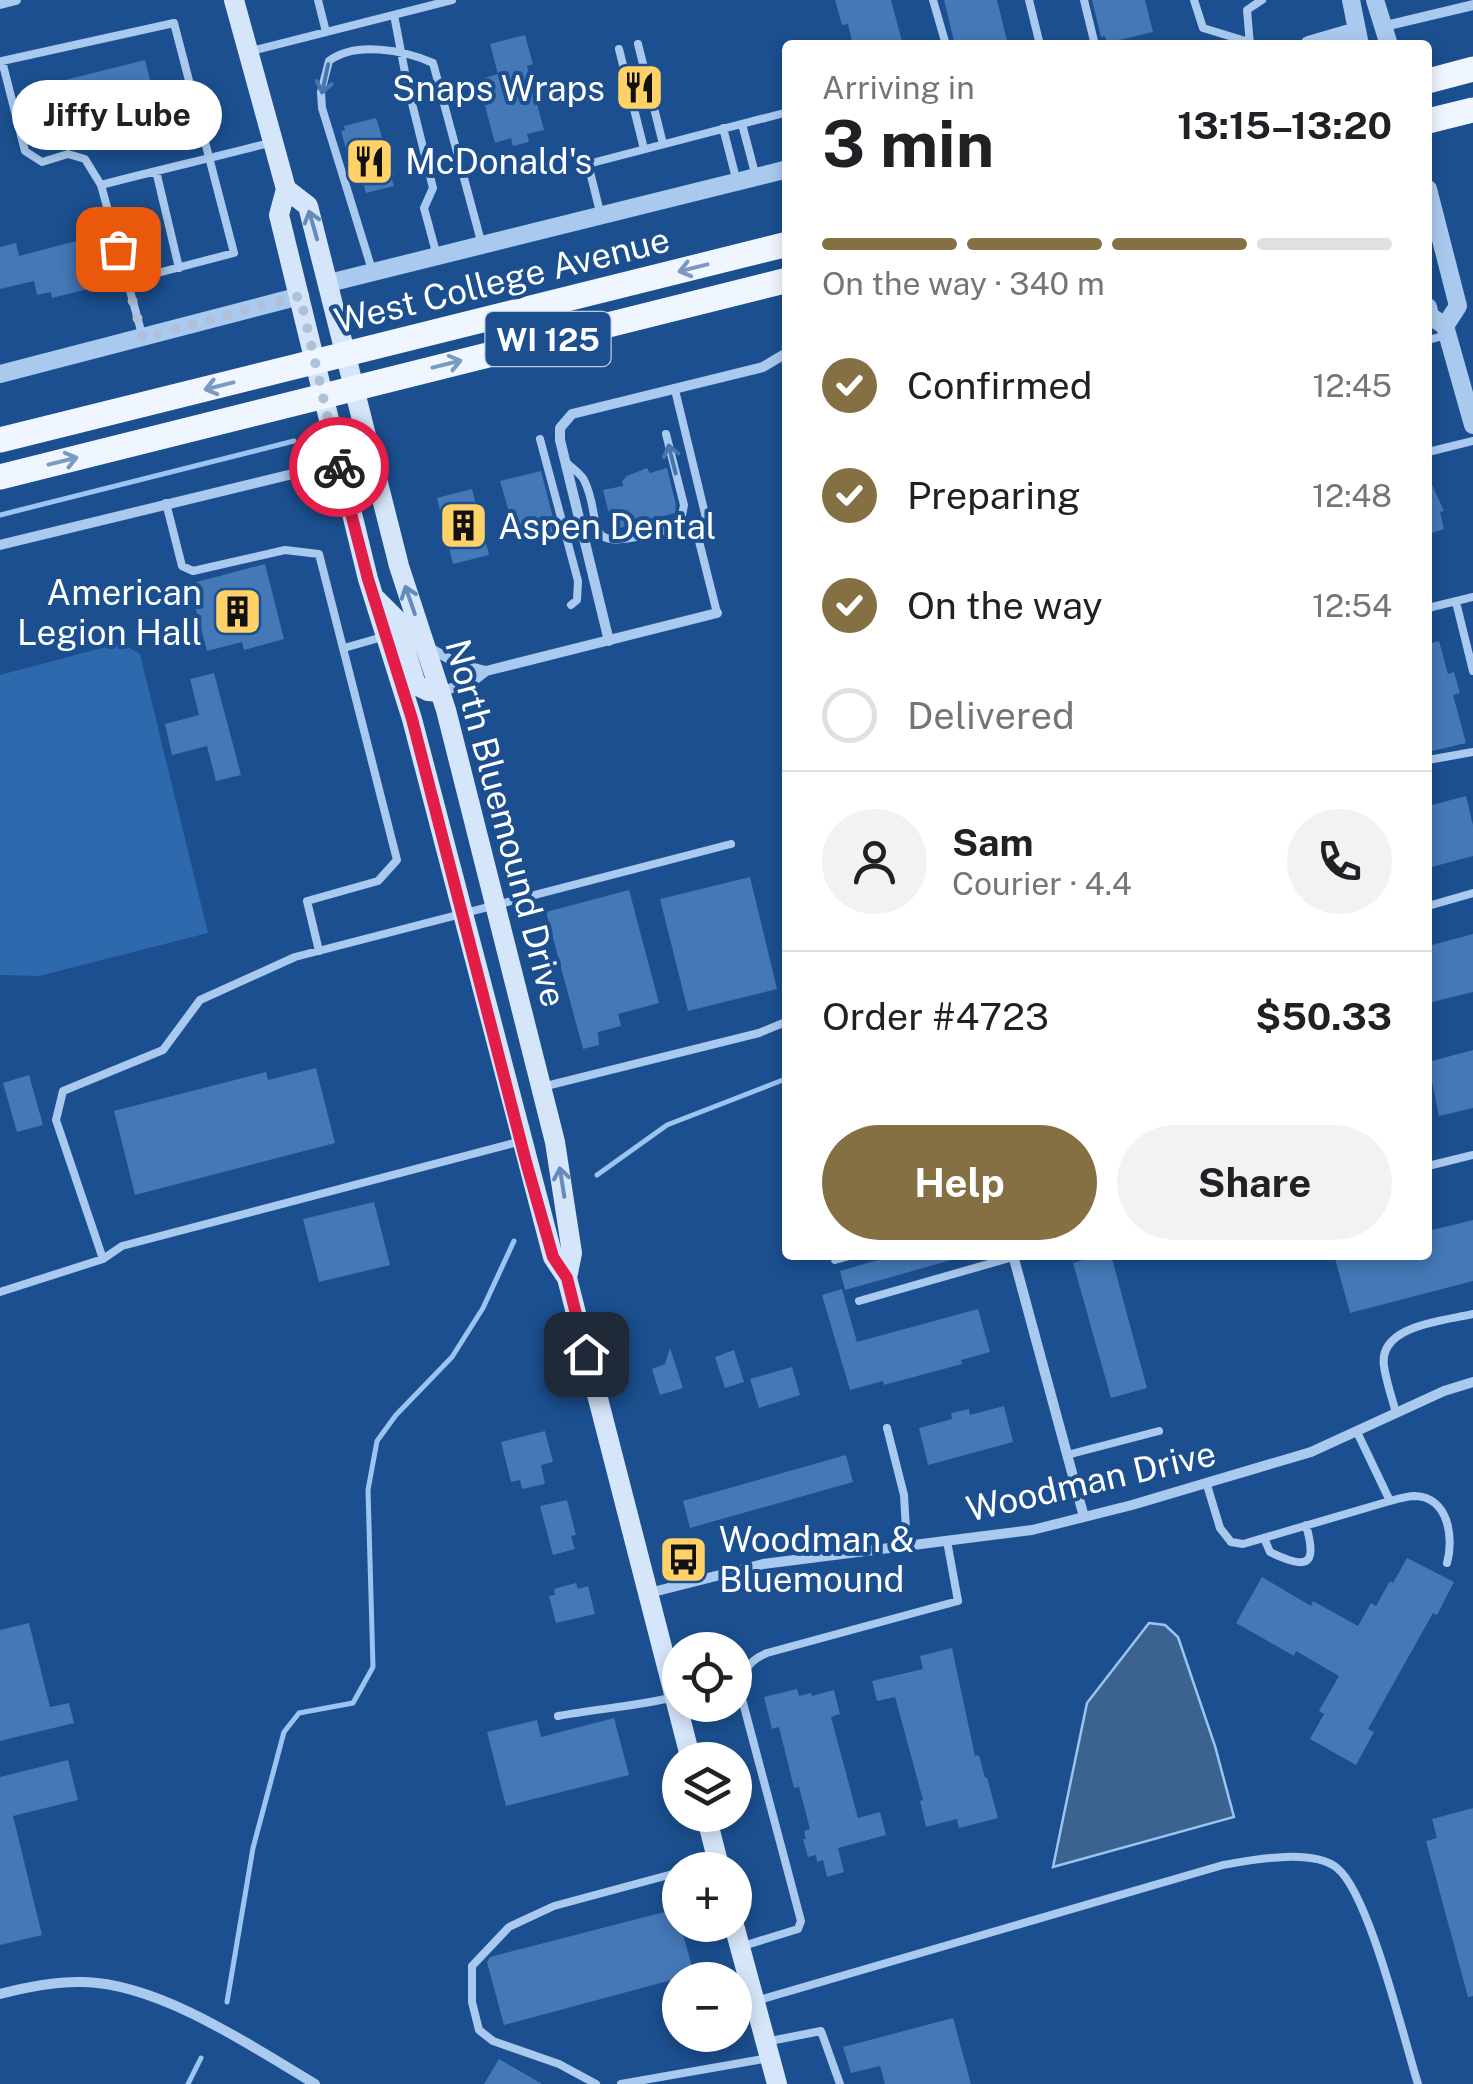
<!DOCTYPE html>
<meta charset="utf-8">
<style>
:root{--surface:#fff;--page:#f2f2f2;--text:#202124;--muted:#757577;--line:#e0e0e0;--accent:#847042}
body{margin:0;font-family:"Public Sans",sans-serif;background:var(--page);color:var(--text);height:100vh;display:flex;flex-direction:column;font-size:38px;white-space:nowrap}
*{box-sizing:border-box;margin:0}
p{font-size:32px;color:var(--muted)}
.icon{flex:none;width:55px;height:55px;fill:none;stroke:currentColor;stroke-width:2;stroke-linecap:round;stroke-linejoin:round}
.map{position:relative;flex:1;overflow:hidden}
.drawer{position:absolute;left:782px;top:40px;width:650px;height:1220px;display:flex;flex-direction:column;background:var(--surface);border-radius:10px;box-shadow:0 5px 15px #0003}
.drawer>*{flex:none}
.controls{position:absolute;left:662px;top:1632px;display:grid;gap:20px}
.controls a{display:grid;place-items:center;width:90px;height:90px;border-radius:50%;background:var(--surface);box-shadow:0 5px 15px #0003;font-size:50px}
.pin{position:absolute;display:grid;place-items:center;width:85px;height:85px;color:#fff;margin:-42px;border-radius:20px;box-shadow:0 5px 15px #0006}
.courier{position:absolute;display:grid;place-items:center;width:100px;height:100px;margin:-50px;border:8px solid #e11d48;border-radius:50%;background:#fff;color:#222;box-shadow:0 2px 12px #0007}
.bubble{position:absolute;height:70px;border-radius:35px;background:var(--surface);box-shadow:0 5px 15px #0003;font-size:32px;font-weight:700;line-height:70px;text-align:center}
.summary em{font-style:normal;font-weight:700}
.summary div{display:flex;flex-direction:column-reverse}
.summary{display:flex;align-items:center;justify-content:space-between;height:170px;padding:0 40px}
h1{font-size:65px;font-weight:700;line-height:75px}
.bar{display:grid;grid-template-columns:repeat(4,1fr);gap:15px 10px;align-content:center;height:120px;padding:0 40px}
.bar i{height:12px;border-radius:8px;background:var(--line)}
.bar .on{background:var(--accent)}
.bar p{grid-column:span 4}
.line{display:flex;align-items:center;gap:25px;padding:0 40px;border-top:2px solid var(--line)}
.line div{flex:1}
.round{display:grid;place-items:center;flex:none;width:105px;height:105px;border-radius:52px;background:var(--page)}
ol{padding:0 40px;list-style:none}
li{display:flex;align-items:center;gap:30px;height:110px}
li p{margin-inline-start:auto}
li .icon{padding:10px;border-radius:50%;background:var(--accent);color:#fff;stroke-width:4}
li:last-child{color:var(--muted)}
li i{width:55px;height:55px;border:5px solid var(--line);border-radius:50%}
.cta{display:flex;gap:20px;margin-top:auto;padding:20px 40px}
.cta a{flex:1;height:115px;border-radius:60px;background:var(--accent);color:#fff;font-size:40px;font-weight:700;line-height:115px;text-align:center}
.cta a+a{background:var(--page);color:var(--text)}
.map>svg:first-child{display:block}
.green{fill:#2e69ad}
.water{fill:#3c6290;stroke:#9cc4f0;stroke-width:2.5}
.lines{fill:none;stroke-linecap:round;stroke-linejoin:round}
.stream{stroke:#9cc4f0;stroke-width:5}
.building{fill:#4478b7}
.service{stroke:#a9c9ee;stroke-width:8}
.minor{stroke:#a9c9ee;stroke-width:10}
.tertiary{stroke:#a9c9ee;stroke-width:18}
.secondary{stroke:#d6e6fa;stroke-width:20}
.primary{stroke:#f0f6ff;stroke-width:25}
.oneway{stroke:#4674ac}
.oneway2{stroke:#668bba}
.oneway3{stroke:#7b9ac1}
.done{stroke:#afc1d8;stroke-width:10;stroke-dasharray:0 18}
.route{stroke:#e11d48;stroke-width:12}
.labels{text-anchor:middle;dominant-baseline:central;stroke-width:8;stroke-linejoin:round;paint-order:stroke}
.shield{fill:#1b4f8f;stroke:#bbcadd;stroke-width:2.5}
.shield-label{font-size:32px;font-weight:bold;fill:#fff}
.poi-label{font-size:35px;fill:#fff;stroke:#1b4f8f;text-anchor:start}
.street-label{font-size:35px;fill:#fff;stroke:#1b4f8f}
</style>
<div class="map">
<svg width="1473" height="2084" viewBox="0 0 1473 2084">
<rect width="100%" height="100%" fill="#1b4f8f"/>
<path class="green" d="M 121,643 L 140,654 L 208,933 L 39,976 L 0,975 L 0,675 Z"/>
<path class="water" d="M 1149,1623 L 1165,1625 L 1178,1637 L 1215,1746 L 1234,1817 L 1053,1867 L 1087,1703 Z"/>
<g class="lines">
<path class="stream" d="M 0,515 L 294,441
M 597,1175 L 667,1125 L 788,1078
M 227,2002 L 253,1848 L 284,1732 L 299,1713 L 353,1703 L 373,1667 L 368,1490 L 377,1441 L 396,1415 L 452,1357 L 483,1308 L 514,1241
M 188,2084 L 201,2058"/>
</g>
<path class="building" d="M 835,0 L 891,0 L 903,45 L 853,45 L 848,24 L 842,25 Z
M 944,0 L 997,0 L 1008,45 L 955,45 Z
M 1092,0 L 1145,0 L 1153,32 L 1107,43 L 1105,36 L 1101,37 Z
M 525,35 L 533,64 L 527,66 L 544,130 L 527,134 L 529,142 L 513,146 L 511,138 L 495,143 L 478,80 L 498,74 L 490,44 Z
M 145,60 L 164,135 L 106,150 L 96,111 L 50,123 L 41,86 Z
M 376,118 L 394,175 L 391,176 L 394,186 L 366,193 L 363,183 L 359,185 L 356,173 L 353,174 L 341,131 L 345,130 L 344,126 Z
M 80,240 L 92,288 L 52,298 L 51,292 L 37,295 L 34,281 L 0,289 L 0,247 L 16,243 L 19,256 Z
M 647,468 L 650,473 L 667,468 L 676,505 L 675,513 L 613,530 L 603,490 L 623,486 L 622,481 L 627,476 Z
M 541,471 L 557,533 L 518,543 L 500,481 Z
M 1432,485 L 1444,511 L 1440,512 L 1444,529 L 1428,534 L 1428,486 Z
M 472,489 L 489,555 L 453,564 L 437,498 Z
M 265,564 L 284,639 L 244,650 L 242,642 L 207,651 L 189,584 Z
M 1439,641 L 1448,674 L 1454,672 L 1460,693 L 1453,695 L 1466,743 L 1428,752 L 1428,644 Z
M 214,673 L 241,775 L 216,781 L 207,746 L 172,755 L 165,724 L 199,715 L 190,679 Z
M 1466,796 L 1473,825 L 1473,856 L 1428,868 L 1428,806 Z
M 750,877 L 777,989 L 688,1011 L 660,899 Z
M 629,890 L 659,1003 L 618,1014 L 621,1026 L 598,1032 L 599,1045 L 583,1049 L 546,912 Z
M 1473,934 L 1473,992 L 1428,1003 L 1428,946 Z
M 1473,1050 L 1473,1108 L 1439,1116 L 1428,1062 Z
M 316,1068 L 335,1143 L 135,1195 L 114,1111 L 266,1072 L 268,1080 Z
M 29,1075 L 43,1125 L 17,1132 L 3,1083 Z
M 374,1202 L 390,1265 L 319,1282 L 303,1219 Z
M 1473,1220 L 1473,1281 L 1350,1313 L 1334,1255 L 1428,1255 L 1428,1231 Z
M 895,1255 L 954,1255 L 955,1259 L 845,1290 L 840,1271 Z
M 1102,1255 L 1111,1255 L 1147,1388 L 1111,1398 L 1073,1263 Z
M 842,1289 L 857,1342 L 978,1309 L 990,1352 L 961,1360 L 962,1364 L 884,1385 L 883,1381 L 850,1390 L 822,1295 Z
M 670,1348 L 683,1388 L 660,1395 L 652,1369 L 665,1364 Z
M 734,1350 L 744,1382 L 725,1388 L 715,1357 Z
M 792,1367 L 800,1395 L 759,1408 L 750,1379 Z
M 1004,1406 L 1013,1442 L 928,1465 L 919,1428 L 952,1419 L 951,1413 L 969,1409 L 970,1415 Z
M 545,1431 L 553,1462 L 541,1465 L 545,1484 L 522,1489 L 520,1480 L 511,1482 L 501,1442 Z
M 846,1455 L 853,1482 L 690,1528 L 683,1501 Z
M 567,1500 L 576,1535 L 571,1536 L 575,1549 L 553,1555 L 540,1506 Z
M 1407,1558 L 1454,1582 L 1437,1615 L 1433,1613 L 1368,1729 L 1374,1732 L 1356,1765 L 1310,1739 L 1324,1714 L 1319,1711 L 1339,1676 L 1296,1651 L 1294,1656 L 1236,1623 L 1262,1577 L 1311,1606 L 1313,1601 L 1358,1626 L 1371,1603 L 1376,1606 L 1390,1581 L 1393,1583 Z
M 576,1583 L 578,1589 L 588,1586 L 595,1614 L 556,1623 L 549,1596 L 555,1595 L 554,1589 Z
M 29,1623 L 50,1707 L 69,1703 L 74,1723 L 0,1741 L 0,1630 Z
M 952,1648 L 975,1756 L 979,1755 L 985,1778 L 987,1777 L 998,1818 L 959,1828 L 957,1819 L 926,1827 L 920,1801 L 923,1800 L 895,1697 L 877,1701 L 872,1681 L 923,1669 L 920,1656 Z
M 797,1689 L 799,1696 L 811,1693 L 812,1696 L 834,1690 L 840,1714 L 831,1717 L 858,1818 L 880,1812 L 886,1835 L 838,1848 L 844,1872 L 827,1877 L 823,1860 L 817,1862 L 816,1855 L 808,1857 L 803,1839 L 806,1839 L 804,1831 L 810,1829 L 799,1787 L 794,1788 L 779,1727 L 772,1729 L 764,1697 Z
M 614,1718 L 629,1775 L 506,1806 L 487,1732 L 537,1720 L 541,1737 Z
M 68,1760 L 78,1800 L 13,1816 L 42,1935 L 0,1945 L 0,1777 Z
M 1473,1808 L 1473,1996 L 1468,1997 L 1426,1841 L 1437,1838 L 1432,1819 Z
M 676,1909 L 694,1974 L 504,2025 L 487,1962 L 490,1957 Z
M 953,2018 L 971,2084 L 885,2084 L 880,2066 L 851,2073 L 843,2047 Z
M 499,2059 L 542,2084 L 484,2084 Z"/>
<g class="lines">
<path class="service" d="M 318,0 L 326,32
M 933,0 L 946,45
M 1029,0 L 1040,45
M 1084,0 L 1094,41 L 1091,45
M 1194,0 L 1203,28 L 1249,42
M 394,15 L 407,83 L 433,188 L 424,208 L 437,256
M 638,44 L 663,144
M 1250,45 L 1247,10 L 1262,0
M 619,49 L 644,149
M 252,51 L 452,0
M 742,124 L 756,177
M 723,128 L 737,182
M 156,171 L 179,268
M 101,185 L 143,338
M 601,216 L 588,164 L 788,112
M 372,270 L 322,108 L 321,92 L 329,61 C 355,41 404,50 433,63 L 482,245
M 127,281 L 234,253 L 174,23 L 2,61 L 25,151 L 42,162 L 68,154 L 85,159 L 101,185 C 158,170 216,157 273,142
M 1428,340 L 1447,335
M 675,390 L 707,522 L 698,537 L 717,613
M 540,439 L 578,581 L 577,600 L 571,605
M 1428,452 L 1473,441
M 567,463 C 572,468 581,474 584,480 C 604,520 579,552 645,535 C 658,532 672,531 681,521 L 684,505 L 666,434
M 166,503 L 182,566 L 193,571 L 285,550 L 319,554 L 397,860 L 378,881 L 307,901 L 319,951
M 1456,602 L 1473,671
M 1428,608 L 1473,597
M 344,648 L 386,636
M 1428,760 L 1473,752
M 1428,906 L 1473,893
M 542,1087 L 759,1033 L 788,1021
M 1428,1166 L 1473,1155
M 103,1259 L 56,1120 L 63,1091 L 163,1050 L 200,1000 L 295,957 L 731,844
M 835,1260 L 853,1255
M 0,1292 L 103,1259 L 122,1246 L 518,1142
M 859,1301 L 1013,1257
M 1396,1413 C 1392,1398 1386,1381 1384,1366 C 1378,1325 1444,1321 1473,1314
M 887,1428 L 904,1495 L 907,1547
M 1067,1455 L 1159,1431
M 1207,1485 L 1220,1528 L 1231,1542 L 1243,1544 L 1390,1501 L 1357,1432
M 1390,1501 C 1397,1499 1407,1496 1415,1496 C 1449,1497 1454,1539 1447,1563
M 1264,1538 L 1270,1552 C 1306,1569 1318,1568 1306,1525
M 558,1716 C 597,1709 636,1706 675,1697
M 689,1870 L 718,1862
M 740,1947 L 798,1929 L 801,1921 L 742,1699 C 738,1678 746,1661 767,1653 L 958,1601 L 947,1541
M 759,2000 L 1223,1865 C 1252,1860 1312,1848 1337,1868 C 1369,1893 1404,2040 1418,2084
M 770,2041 L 821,2031 L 840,2084
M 596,2084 L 559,2064 L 493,2041 L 479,2030 L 472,2002 L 472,1966 L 509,1927 L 554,1906 L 680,1872
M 621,2084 L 769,2058"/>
<path class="minor" d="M 0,4 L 16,0
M 1385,26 L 1473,5
M 0,545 L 338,463
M 609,641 L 560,440 L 560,428 L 572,414 L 763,367 L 788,352
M 428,647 L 458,664 L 486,671
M 440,692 L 473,681 L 486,671 L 717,613
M 1013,1255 L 1084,1517
M 649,1593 L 763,1564 L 1032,1530 L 1132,1505 L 1311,1452 L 1444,1391 L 1473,1382
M 0,1994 C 26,1987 57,1981 84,1982 C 160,1984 250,2045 315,2084"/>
<path class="tertiary" d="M 1351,0 L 1360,45
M 1375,0 L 1389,45
M 1309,45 L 1357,31
M 1428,189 L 1458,306 L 1445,326
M 329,283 L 788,169
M 1428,307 L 1430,316 L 1445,326 L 1473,425
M 0,374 L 300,296"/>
<path class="secondary" d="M 234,0 L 286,189 L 279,215 L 368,579 L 412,719 L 553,1257 L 567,1278 L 691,1760
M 286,189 L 308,206 L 399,566 L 446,710 L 555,1142 L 572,1253 L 567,1278
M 376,599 L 396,619 L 416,685 L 428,691 L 440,692
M 706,1815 L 720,1870
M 734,1925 L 777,2084"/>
<path class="primary" d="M 1428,81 L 1473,69
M 1428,121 L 1473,110
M 0,440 L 788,244
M 0,477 L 788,280"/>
</g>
<defs><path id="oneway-shaft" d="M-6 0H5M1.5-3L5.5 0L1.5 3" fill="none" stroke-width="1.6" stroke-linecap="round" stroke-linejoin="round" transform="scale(2.5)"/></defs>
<g class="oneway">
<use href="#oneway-shaft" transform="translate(325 79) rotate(102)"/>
<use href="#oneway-shaft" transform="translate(672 459) rotate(-104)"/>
</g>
<g class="oneway2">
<use href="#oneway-shaft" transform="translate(313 225) rotate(-106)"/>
<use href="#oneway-shaft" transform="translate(410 600) rotate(-109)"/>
<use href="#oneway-shaft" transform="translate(562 1182) rotate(-99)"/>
</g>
<g class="oneway3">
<use href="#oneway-shaft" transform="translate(693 268) rotate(166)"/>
<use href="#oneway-shaft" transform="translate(447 364) rotate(-14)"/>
<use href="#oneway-shaft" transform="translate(219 386) rotate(166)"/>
<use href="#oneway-shaft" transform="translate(63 461) rotate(-14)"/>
</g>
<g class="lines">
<path class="done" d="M 118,249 L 143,338 L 300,296 L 339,467"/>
<path class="route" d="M 339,467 L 368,579 L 412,719 L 526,1162 L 553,1257 L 567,1278 L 586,1354"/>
</g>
<defs>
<symbol id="restaurant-square" viewBox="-11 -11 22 22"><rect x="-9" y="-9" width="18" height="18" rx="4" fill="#ffd166" stroke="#1b4f8f"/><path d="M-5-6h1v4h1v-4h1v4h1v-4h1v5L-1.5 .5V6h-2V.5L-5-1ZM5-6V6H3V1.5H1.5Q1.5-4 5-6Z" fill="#111"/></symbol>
<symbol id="building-square" viewBox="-11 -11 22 22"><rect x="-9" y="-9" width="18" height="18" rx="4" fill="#ffd166" stroke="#1b4f8f"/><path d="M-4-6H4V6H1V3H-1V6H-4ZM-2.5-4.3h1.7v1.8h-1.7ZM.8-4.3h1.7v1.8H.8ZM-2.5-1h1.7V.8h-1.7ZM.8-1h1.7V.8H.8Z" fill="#111"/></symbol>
<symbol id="bus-square" viewBox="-11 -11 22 22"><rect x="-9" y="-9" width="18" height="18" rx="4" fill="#ffd166" stroke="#1b4f8f"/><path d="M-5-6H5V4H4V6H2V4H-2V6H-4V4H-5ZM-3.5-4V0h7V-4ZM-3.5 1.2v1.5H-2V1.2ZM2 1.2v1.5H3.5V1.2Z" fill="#111"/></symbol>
</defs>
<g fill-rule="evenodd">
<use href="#restaurant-square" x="612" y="60" width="55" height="55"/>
<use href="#restaurant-square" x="342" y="134" width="55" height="55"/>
<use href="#building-square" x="436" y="498" width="55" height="55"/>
<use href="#building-square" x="210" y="584" width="55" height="55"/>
<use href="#bus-square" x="656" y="1532" width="55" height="55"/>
</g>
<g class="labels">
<rect class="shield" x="485.5" y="312" width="125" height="54" rx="8"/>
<g class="shield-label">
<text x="548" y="339">WI 125</text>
</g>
<g class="poi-label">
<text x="605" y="88" text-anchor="end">Snaps Wraps</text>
<text x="405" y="161">McDonald's</text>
<text x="498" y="526">Aspen Dental</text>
<text x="202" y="592" text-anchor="end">American<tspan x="202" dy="40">Legion Hall</tspan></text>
<text x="719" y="1539">Woodman &amp;<tspan x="719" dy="40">Bluemound</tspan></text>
</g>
<g class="street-label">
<text transform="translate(502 280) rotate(-14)">West College Avenue</text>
<text transform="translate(506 823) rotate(75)">North Bluemound Drive</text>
<text transform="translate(1091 1481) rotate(-13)">Woodman Drive</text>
</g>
</g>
</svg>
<div class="controls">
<a><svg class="icon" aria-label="locate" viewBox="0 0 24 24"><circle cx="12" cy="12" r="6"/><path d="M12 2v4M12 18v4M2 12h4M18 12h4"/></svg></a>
<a><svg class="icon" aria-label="layers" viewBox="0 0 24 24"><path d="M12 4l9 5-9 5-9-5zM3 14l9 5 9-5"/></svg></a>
<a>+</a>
<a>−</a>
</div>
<div class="pin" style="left:118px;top:249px;background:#ea580c"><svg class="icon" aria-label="bag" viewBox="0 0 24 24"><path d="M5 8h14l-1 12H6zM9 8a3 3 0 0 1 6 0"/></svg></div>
<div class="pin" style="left:586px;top:1354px;background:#1f2937"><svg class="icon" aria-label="home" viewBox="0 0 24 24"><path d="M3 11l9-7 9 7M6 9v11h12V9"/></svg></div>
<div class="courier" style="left:339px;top:467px"><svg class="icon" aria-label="bike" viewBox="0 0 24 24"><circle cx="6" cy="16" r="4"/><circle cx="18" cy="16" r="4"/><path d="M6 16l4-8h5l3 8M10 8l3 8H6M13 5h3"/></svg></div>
<div class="bubble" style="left:12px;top:80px;width:210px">Jiffy Lube</div>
<section class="drawer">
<div class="summary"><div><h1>3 min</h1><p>Arriving in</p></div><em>13:15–13:20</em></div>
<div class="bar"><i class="on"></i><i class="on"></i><i class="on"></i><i></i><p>On the way · 340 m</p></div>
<ol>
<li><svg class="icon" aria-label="check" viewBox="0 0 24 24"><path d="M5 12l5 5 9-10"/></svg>Confirmed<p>12:45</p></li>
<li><svg class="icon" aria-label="check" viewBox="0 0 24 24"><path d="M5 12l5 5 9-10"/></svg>Preparing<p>12:48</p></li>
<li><svg class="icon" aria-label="check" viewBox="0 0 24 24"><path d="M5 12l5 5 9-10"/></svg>On the way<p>12:54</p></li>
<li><i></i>Delivered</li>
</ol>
<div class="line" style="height:180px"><a class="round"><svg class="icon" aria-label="person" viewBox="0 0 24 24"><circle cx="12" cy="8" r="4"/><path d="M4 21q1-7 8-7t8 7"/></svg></a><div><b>Sam</b><p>Courier · 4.4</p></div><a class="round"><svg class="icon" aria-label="phone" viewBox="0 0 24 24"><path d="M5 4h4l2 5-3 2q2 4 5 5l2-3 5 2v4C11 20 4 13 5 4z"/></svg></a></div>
<div class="line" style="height:130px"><div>Order #4723</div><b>$50.33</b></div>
<div class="cta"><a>Help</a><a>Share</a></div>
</section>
</div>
